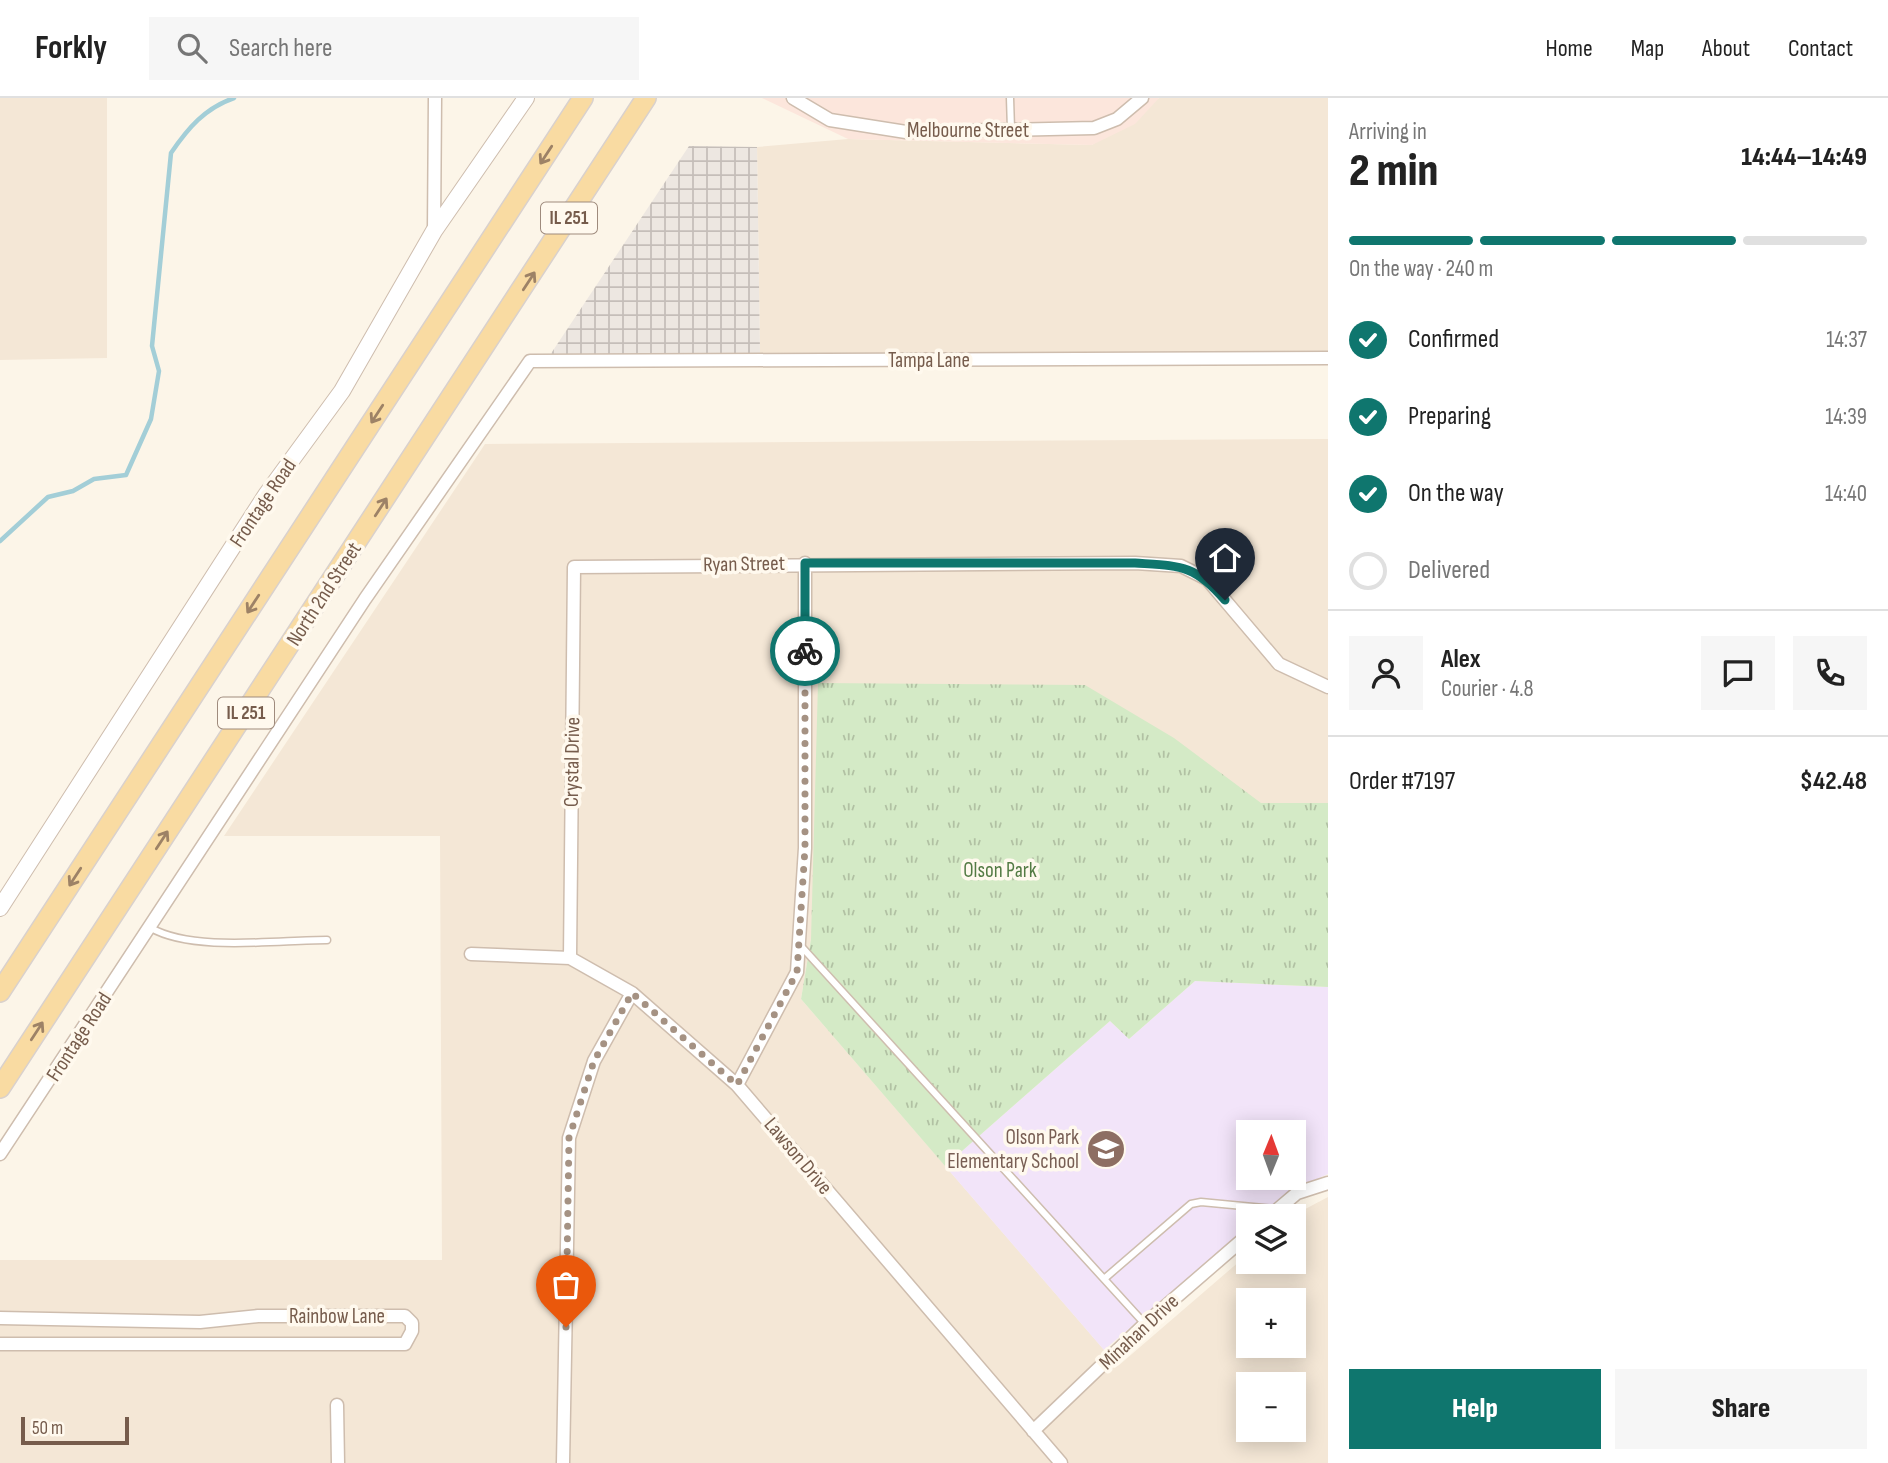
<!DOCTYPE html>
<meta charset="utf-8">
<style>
:root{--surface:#fff;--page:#f6f6f6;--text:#222;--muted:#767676;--line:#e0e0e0;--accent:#0f766e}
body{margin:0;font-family:"Sofia Sans Condensed",sans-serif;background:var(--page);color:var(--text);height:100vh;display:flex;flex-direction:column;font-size:26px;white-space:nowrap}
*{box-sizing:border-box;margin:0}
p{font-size:23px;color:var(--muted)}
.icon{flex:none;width:38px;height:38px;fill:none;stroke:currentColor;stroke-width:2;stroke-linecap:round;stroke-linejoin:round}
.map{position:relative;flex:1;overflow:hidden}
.details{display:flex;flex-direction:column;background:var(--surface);width:560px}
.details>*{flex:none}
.needle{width:46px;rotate:1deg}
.tools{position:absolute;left:1236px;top:1022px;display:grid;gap:14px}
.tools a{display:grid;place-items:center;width:70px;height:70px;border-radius:0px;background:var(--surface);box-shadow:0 4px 18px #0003;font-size:35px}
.scale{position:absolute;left:21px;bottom:18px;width:108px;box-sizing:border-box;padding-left:7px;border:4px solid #765c4c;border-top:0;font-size:19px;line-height:24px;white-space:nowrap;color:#765c4c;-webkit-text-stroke:5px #fff9ee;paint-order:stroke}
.pin{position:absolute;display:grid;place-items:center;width:60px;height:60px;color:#fff;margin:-72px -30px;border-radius:50% 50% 50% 0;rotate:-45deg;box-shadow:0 0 7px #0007}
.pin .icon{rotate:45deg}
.courier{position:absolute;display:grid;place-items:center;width:70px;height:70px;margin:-35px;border:5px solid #0f766e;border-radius:50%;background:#fff;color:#222;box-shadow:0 2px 9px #0007}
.headline em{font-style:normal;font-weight:800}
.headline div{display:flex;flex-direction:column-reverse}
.headline{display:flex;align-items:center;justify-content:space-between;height:119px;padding:0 21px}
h1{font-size:46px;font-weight:800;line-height:52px}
.bar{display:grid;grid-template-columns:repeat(4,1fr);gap:10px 7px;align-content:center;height:84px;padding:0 21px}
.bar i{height:9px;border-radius:5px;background:var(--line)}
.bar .selected{background:var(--accent)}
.bar p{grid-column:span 4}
.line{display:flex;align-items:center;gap:18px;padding:0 21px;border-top:2px solid var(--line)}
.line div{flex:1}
.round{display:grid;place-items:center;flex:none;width:74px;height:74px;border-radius:0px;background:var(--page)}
ol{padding:0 21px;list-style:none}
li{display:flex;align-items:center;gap:21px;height:77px}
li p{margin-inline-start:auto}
li .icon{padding:7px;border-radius:50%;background:var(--accent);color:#fff;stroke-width:4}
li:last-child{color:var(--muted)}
li i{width:38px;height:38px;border:4px solid var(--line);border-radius:50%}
.action{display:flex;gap:14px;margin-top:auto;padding:14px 21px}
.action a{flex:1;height:80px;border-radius:0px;background:var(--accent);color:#fff;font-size:28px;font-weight:800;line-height:80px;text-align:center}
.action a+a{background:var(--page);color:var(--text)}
header{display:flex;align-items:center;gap:42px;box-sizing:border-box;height:98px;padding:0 35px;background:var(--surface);border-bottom:2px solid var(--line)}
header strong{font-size:33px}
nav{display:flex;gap:38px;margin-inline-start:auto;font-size:24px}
.search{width:490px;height:63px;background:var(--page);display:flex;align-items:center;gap:18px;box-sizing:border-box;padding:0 24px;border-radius:0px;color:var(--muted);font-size:26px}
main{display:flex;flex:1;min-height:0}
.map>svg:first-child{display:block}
.residential{fill:#f4e7d6;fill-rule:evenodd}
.commercial{fill:#fce6dc}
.industrial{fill:url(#industrial-grid)}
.education{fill:#f2e4f9;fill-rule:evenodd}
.park{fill:url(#park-tufts)}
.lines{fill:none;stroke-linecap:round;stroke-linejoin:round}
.stream{stroke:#a3ced7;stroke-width:4.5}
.service-casing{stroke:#cebdae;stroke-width:9}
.minor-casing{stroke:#cebdae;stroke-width:15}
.tertiary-casing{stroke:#cebdae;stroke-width:18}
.primary-casing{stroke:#d9d1cd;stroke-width:22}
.service{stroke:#fff;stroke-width:6}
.minor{stroke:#fff;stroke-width:12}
.tertiary{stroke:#fff;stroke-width:16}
.primary{stroke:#f9dba2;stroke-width:19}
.oneway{stroke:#9d8266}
.done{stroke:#a59283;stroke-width:7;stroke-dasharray:0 12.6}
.route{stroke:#0f766e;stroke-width:9}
.labels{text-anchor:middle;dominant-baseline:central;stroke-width:7;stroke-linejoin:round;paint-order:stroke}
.shield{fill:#fff9ee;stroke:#9f8b7d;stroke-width:2}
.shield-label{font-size:19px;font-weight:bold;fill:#765c4c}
.street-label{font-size:21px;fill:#765c4c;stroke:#fff9ee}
.park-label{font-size:21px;fill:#537b44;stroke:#fff9ee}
.education-label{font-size:21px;fill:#785e54;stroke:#fff9ee;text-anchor:end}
</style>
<header>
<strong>Forkly</strong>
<div class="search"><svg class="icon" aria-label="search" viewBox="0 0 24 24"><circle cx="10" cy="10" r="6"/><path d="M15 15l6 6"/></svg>Search here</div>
<nav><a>Home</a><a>Map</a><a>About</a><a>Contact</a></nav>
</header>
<main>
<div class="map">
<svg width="1328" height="1365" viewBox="0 0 1328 1365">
<defs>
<pattern id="industrial-grid" width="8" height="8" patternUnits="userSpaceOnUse" patternTransform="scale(1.75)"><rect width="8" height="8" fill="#ede7e1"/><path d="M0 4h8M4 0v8" fill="none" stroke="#c5beb9"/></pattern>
<pattern id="park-tufts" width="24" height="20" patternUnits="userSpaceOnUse" patternTransform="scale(1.75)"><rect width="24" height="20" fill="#d4eac6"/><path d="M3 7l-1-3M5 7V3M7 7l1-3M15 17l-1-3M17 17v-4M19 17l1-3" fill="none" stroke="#b1c1a3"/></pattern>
</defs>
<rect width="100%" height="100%" fill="#fcf5e8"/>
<path class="residential" d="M 0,0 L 107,0 L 107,260 L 0,262 Z
M 1159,0 L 1328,0 L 1328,265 L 763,269 L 760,255 L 757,49 L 848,41 L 1092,47 Z
M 1328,341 L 1328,705 L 1261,705 L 811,841 L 801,901 L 1118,1268 L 1248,1156 L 1248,1164 L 1293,1164 L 1292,1118 L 1328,1099 L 1328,1365 L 0,1365 L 0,1162 L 442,1162 L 440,738 L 224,738 L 485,346 ZM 1248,1202 L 1293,1202 L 1293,1248 L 1248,1248 ZM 1248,1286 L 1293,1286 L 1293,1332 L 1248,1332 Z"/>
<path class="commercial" d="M 762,0 L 1159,0 L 1135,26 L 1092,47 L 848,41 Z"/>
<path class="industrial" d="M 689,48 L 757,49 L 760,255 L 550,257 Z"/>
<path class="education" d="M 1195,883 L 1328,889 L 1328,1076 L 1291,1092 L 1260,1118 L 1248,1118 L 1248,1129 L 1104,1252 L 945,1068 L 1110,923 L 1129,941 ZM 1248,1034 L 1293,1034 L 1293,1080 L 1248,1080 Z"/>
<path class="park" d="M 818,585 L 1085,587 L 1174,640 L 1261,705 L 1328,705 L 1328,889 L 1195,883 L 1129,941 L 1110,923 L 945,1068 L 801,901 L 811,841 Z"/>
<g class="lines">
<path class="stream" d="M 0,443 L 48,399 L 73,393 L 94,381 L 126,377 L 151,321 L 159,273 L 152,248 L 171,55 C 188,30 205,10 234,0"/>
<defs>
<path id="service" d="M 1010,0 L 1011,31
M 151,830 C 193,854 278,842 327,842
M 800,847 L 1145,1226
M 1104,1181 L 1191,1106 L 1201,1104 L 1275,1111"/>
<path id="minor" d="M 793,0 L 830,22 L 906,34 L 1094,30 L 1117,21 L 1142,0
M 434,133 L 435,0
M 471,856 L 570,860 L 632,895 L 737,987 L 1061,1365
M 570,860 L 574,469 L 1135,465 L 1181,468 L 1207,481 L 1279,566 L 1328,589
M 737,987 L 797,874 L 805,750 L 805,465
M 0,1056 L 365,501 L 530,263 L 1328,260
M 1270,1118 L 1297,1095 L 1328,1085
M 0,1220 L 200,1224 L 258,1218 L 405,1218 L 412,1225 L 412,1233 L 405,1246 L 0,1246
M 337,1307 L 338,1365
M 1033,1333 L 1145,1226 L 1248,1137
M 563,1365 L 569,1040 L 594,963 L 632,895"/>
<path id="tertiary" d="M 0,810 L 266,397 L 342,293 L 434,133 L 526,0"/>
<path id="primary" d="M 0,894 L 583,0
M 0,990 L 646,0"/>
</defs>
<use href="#service" class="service-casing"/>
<use href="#minor" class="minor-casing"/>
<use href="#tertiary" class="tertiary-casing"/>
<use href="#primary" class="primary-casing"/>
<use href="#service" class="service"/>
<use href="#minor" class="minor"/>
<use href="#tertiary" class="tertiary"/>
<use href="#primary" class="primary"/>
</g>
<defs><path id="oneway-shaft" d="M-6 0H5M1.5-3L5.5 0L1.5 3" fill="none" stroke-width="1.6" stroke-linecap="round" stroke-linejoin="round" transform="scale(1.75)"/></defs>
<g class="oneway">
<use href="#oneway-shaft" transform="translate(546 57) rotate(123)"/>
<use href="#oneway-shaft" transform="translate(529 183) rotate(-57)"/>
<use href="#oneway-shaft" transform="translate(377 316) rotate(123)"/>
<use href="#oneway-shaft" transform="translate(381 409) rotate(-57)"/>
<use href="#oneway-shaft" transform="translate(253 506) rotate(123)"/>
<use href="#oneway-shaft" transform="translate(162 742) rotate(-57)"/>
<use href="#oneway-shaft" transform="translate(75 779) rotate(123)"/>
<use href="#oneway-shaft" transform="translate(37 933) rotate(-57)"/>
</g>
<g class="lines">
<path class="done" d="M 566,1229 L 569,1040 L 594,963 L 632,895 L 737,987 L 797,874 L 805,750 L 805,553"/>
<path class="route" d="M 805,553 L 805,465 L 1135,465 C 1180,468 1194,466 1225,502"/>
</g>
<defs>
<symbol id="school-disc" viewBox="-11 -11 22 22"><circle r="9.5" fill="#8d6e63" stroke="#fff9ee"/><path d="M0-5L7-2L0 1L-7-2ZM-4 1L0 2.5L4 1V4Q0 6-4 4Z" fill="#fff"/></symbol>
</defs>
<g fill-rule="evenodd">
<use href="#school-disc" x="1084" y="1029" width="44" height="44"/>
</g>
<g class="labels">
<g class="shield">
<rect x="541" y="104.5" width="56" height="31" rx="5"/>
<rect x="218" y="599.5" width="56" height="31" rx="5"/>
</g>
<g class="shield-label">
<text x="569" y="120">IL 251</text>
<text x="246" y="615">IL 251</text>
</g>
<g class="street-label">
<text x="968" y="32">Melbourne Street</text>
<text x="929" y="262">Tampa Lane</text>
<text transform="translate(263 405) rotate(-56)">Frontage Road</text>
<text transform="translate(744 466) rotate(-1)">Ryan Street</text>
<text transform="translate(324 496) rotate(-57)">North 2nd Street</text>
<text transform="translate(572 664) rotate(-89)">Crystal Drive</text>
<text transform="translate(79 939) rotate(-57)">Frontage Road</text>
<text transform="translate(798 1058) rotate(50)">Lawson Drive</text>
<text x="337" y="1218">Rainbow Lane</text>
<text transform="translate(1139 1234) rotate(-43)">Minahan Drive</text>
</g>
<g class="park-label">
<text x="1000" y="772">Olson Park</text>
</g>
<g class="education-label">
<text x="1079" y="1039">Olson Park<tspan x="1079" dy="24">Elementary School</tspan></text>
</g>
</g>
</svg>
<div class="tools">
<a><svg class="needle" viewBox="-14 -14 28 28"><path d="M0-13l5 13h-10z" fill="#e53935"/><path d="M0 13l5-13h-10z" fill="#767676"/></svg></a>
<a><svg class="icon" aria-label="layers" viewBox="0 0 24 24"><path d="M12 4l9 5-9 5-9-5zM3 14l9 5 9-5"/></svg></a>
<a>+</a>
<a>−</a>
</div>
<div class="scale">50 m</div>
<div class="pin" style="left:566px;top:1229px;background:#ea580c"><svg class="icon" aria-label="bag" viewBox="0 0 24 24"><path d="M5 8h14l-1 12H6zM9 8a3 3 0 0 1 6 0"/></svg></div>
<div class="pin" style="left:1225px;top:502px;background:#1f2937"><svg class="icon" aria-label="home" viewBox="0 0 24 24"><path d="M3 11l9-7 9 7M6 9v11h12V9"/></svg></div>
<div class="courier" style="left:805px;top:553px"><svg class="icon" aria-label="bike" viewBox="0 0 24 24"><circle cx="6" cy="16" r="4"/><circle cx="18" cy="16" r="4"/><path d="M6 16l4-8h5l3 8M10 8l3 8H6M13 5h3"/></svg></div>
</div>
<section class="details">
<div class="headline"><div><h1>2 min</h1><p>Arriving in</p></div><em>14:44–14:49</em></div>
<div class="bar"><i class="selected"></i><i class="selected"></i><i class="selected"></i><i></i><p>On the way · 240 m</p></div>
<ol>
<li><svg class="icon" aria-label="check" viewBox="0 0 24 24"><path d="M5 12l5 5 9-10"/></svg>Confirmed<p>14:37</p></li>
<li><svg class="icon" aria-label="check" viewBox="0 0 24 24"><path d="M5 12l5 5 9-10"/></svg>Preparing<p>14:39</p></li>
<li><svg class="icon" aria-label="check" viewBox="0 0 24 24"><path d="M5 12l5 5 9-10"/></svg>On the way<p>14:40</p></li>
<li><i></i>Delivered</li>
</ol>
<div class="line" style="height:126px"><a class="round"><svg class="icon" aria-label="person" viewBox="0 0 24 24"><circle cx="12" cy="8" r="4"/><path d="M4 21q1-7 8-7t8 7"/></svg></a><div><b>Alex</b><p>Courier · 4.8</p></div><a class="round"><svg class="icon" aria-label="chat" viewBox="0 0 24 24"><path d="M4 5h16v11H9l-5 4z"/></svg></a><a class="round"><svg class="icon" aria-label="phone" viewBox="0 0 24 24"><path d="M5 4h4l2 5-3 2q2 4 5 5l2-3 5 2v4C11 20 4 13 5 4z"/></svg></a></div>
<div class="line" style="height:91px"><div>Order #7197</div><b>$42.48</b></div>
<div class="action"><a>Help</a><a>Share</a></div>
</section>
</main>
